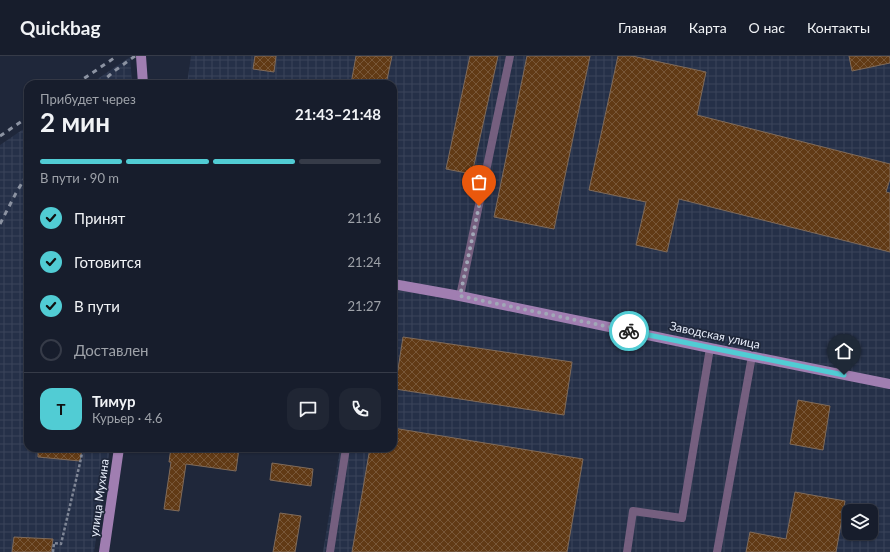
<!DOCTYPE html>
<html lang="ru">
<meta charset="utf-8">
<style>
:root{--surface:#171d2c;--page:#202634;--text:#f1f3f6;--muted:#9ea2a9;--line:#363b48;--accent:#51ccd4}
body{margin:0;font-family:Lato,sans-serif;background:var(--page);color:var(--text);height:100vh;display:flex;flex-direction:column;font-size:15px;white-space:nowrap}
*{box-sizing:border-box;margin:0}
p{font-size:13px;color:var(--muted)}
.icon{flex:none;width:22px;height:22px;fill:none;stroke:currentColor;stroke-width:2;stroke-linecap:round;stroke-linejoin:round}
.map{position:relative;flex:1;overflow:hidden}
.side{position:absolute;left:24px;top:24px;width:373px;height:372px;display:flex;flex-direction:column;background:var(--surface);border-radius:12px;box-shadow:0 1px 3px #0004,0 0 0 1px var(--line)}
.side>*{flex:none}
.buttons{position:absolute;left:842px;top:448px;display:grid;gap:8px}
.buttons a{display:grid;place-items:center;width:36px;height:36px;border-radius:8px;background:var(--surface);box-shadow:0 1px 3px #0004,0 0 0 1px var(--line);font-size:20px}
.pin{position:absolute;display:grid;place-items:center;width:34px;height:34px;color:#fff;margin:-41px -17px;border-radius:50% 50% 50% 0;rotate:-45deg;box-shadow:0 0 4px #0007}
.pin .icon{rotate:45deg}
.courier{position:absolute;display:grid;place-items:center;width:40px;height:40px;margin:-20px;border:3px solid #51ccd4;border-radius:50%;background:#fff;color:#222;box-shadow:0 1px 5px #0007}
.head em{font-style:normal;font-weight:700}
.head div{display:flex;flex-direction:column-reverse}
.head{display:flex;align-items:center;justify-content:space-between;height:68px;padding:0 16px}
h1{font-size:26px;font-weight:700;line-height:30px}
.bar{display:grid;grid-template-columns:repeat(4,1fr);gap:6px 4px;align-content:center;height:48px;padding:0 16px}
.bar i{height:5px;border-radius:3px;background:var(--line)}
.bar .active{background:var(--accent)}
.bar p{grid-column:span 4}
.line{display:flex;align-items:center;gap:10px;padding:0 16px;border-top:1px solid var(--line)}
.line div{flex:1}
.round{display:grid;place-items:center;flex:none;width:42px;height:42px;border-radius:12px;background:var(--page)}
ol{padding:0 16px;list-style:none}
li{display:flex;align-items:center;gap:12px;height:44px}
li p{margin-inline-start:auto}
li .icon{padding:4px;border-radius:50%;background:var(--accent);color:#111;stroke-width:4}
li:last-child{color:var(--muted)}
li i{width:22px;height:22px;border:2px solid var(--line);border-radius:50%}
header{display:flex;align-items:center;gap:24px;box-sizing:border-box;height:56px;padding:0 20px;background:var(--surface);border-bottom:1px solid var(--line)}
header strong{font-size:19px}
nav{display:flex;gap:22px;margin-inline-start:auto;font-size:14px}
.map>svg:first-child{display:block}
.industrial{fill:url(#industrial-grid);fill-rule:evenodd}
.building{fill:url(#building-cross-hatch);stroke:#806b5a}
.lines{fill:none;stroke-linecap:round;stroke-linejoin:round}
.path{stroke:#7f8696;stroke-width:2.5;stroke-dasharray:3 2;stroke-linecap:butt}
.lane{stroke:#755f7f;stroke-width:8}
.secondary{stroke:#a07eb1;stroke-width:10}
.rail{stroke:#8c93a2;stroke-width:3;stroke-dasharray:5 5;stroke-linecap:butt}
.done{stroke:#a1a8b7;stroke-width:4;stroke-dasharray:0 7.2}
.route{stroke:#51ccd4;stroke-width:5}
.labels{text-anchor:middle;dominant-baseline:central;stroke-width:3.5;stroke-linejoin:round;paint-order:stroke}
.street-label{font-size:12px;fill:#e7edfa;stroke:#1f273a}
</style>
<header>
<strong>Quickbag</strong>
<nav><a>Главная</a><a>Карта</a><a>О нас</a><a>Контакты</a></nav>
</header>
<div class="map">
<svg width="890" height="496" viewBox="0 0 890 496">
<defs>
<pattern id="industrial-grid" width="8" height="8" patternUnits="userSpaceOnUse"><rect width="8" height="8" fill="#253048"/><path d="M0 4h8M4 0v8" fill="none" stroke="#3a445a"/></pattern>
<pattern id="building-cross-hatch" width="8" height="8" patternUnits="userSpaceOnUse"><rect width="8" height="8" fill="#613a15"/><path d="M0 0l8 8M0 8l8-8" fill="none" stroke="#785738"/></pattern>
</defs>
<rect width="100%" height="100%" fill="#1f273a"/>
<path class="industrial" d="M 191,0 L 890,0 L 890,496 L 323,496 L 340,392 L 393,392 L 393,28 L 187,28 ZM 849,455 L 871,455 L 871,477 L 849,477 Z
M 130,1 L 132,28 L 90,28 Z
M 28,70 L 28,392 L 110,392 L 94,496 L 0,496 L 0,89 Z"/>
<path class="building" d="M 255,0 L 276,0 L 274,16 L 253,13 Z
M 356,0 L 392,0 L 386,28 L 351,28 Z
M 470,0 L 498,0 L 472,118 L 446,113 Z
M 527,0 L 590,0 L 554,173 L 494,161 Z
M 618,0 L 632,0 L 706,16 L 697,59 L 890,108 L 890,123 L 886,136 L 890,137 L 890,196 L 679,143 L 667,196 L 636,189 L 646,146 L 589,134 Z
M 849,0 L 890,0 L 890,7 L 852,15 Z
M 403,281 L 572,306 L 564,359 L 395,333 Z
M 798,344 L 830,350 L 823,394 L 790,388 Z
M 393,372 L 583,403 L 567,496 L 352,496 L 370,392 L 393,392 Z
M 38,392 L 82,392 L 80,405 L 38,401 Z
M 171,392 L 239,392 L 236,415 L 186,408 L 179,455 L 164,453 L 171,406 L 169,406 Z
M 272,407 L 313,413 L 311,430 L 270,424 Z
M 795,436 L 845,445 L 836,496 L 746,496 L 750,476 L 786,483 Z
M 280,457 L 301,460 L 295,496 L 273,496 Z
M 14,481 L 53,483 L 51,496 L 12,496 Z"/>
<g class="lines">
<path class="path" d="M 53,496 L 54,487 L 61,488 L 80,407 L 83,392"/>
<path class="lane" d="M 460,240 L 510,0
M 330,496 L 346,392
M 627,496 L 633,455 L 682,462 L 710,292
M 717,496 L 752,300"/>
<path class="secondary" d="M 141,0 L 143,28
M 393,228 L 460,240 L 710,292 L 890,328
M 104,496 L 119,392"/>
<path class="rail" d="M 76,28 L 117,0
M 100,28 L 113,16 L 135,0
M 0,80 L 28,61
M 0,168 L 16,137 L 28,117"/>
</g>
<g class="lines">
<path class="done" d="M 479,150 L 460,240 L 629,275"/>
<path class="route" d="M 629,275 L 844,319"/>
</g>
<g class="labels">
<g class="street-label">
<text transform="translate(715 279) rotate(12)">Заводская улица</text>
<text transform="translate(99 442) rotate(-82)">улица Мухина</text>
</g>
</g>
</svg>
<div class="buttons">
<a><svg class="icon" aria-label="layers" viewBox="0 0 24 24"><path d="M12 4l9 5-9 5-9-5zM3 14l9 5 9-5"/></svg></a>
</div>
<div class="pin" style="left:479px;top:150px;background:#ea580c"><svg class="icon" aria-label="bag" viewBox="0 0 24 24"><path d="M5 8h14l-1 12H6zM9 8a3 3 0 0 1 6 0"/></svg></div>
<div class="pin" style="left:844px;top:319px;background:#1f2937"><svg class="icon" aria-label="home" viewBox="0 0 24 24"><path d="M3 11l9-7 9 7M6 9v11h12V9"/></svg></div>
<div class="courier" style="left:629px;top:275px"><svg class="icon" aria-label="bike" viewBox="0 0 24 24"><circle cx="6" cy="16" r="4"/><circle cx="18" cy="16" r="4"/><path d="M6 16l4-8h5l3 8M10 8l3 8H6M13 5h3"/></svg></div>
<section class="side">
<div class="head"><div><h1>2 мин</h1><p>Прибудет через</p></div><em>21:43–21:48</em></div>
<div class="bar"><i class="active"></i><i class="active"></i><i class="active"></i><i></i><p>В пути · 90 m</p></div>
<ol>
<li><svg class="icon" aria-label="check" viewBox="0 0 24 24"><path d="M5 12l5 5 9-10"/></svg>Принят<p>21:16</p></li>
<li><svg class="icon" aria-label="check" viewBox="0 0 24 24"><path d="M5 12l5 5 9-10"/></svg>Готовится<p>21:24</p></li>
<li><svg class="icon" aria-label="check" viewBox="0 0 24 24"><path d="M5 12l5 5 9-10"/></svg>В пути<p>21:27</p></li>
<li><i></i>Доставлен</li>
</ol>
<div class="line" style="height:72px"><b class="round" style="background:var(--accent);color:#111">Т</b><div><b>Тимур</b><p>Курьер · 4.6</p></div><a class="round"><svg class="icon" aria-label="chat" viewBox="0 0 24 24"><path d="M4 5h16v11H9l-5 4z"/></svg></a><a class="round"><svg class="icon" aria-label="phone" viewBox="0 0 24 24"><path d="M5 4h4l2 5-3 2q2 4 5 5l2-3 5 2v4C11 20 4 13 5 4z"/></svg></a></div>
</section>
</div>
